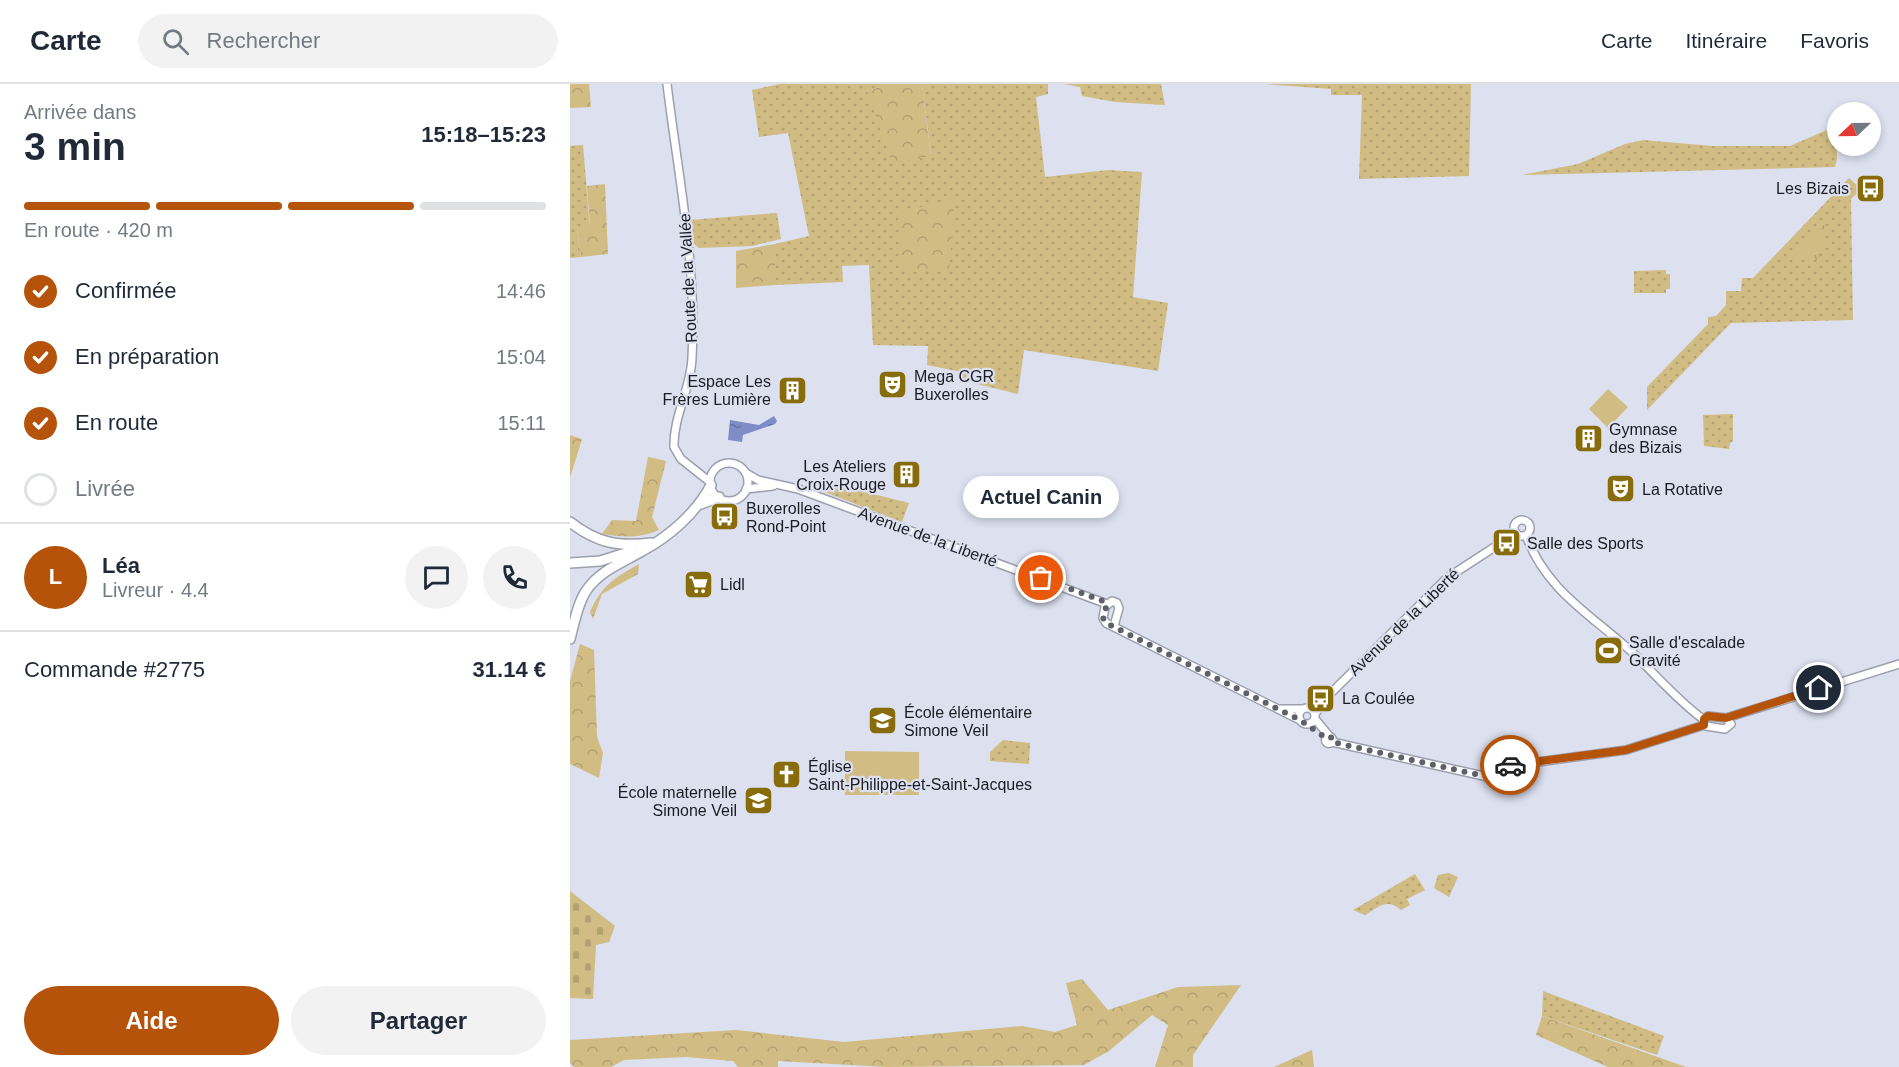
<!DOCTYPE html>
<html lang="fr">
<meta charset="utf-8">
<style>
:root{--surface:#fff;--page:#f2f2f3;--text:#1f2937;--muted:#747a83;--line:#e0e1e3;--accent:#b45309}
body{margin:0;font-family:Arial,sans-serif;background:var(--page);color:var(--text);height:100vh;display:flex;flex-direction:column;font-size:22px;white-space:nowrap}
*{box-sizing:border-box;margin:0}
p{font-size:20px;color:var(--muted)}
.icon{flex:none;width:33px;height:33px;fill:none;stroke:currentColor;stroke-width:2;stroke-linecap:round;stroke-linejoin:round}
.map{position:relative;flex:1;overflow:hidden}
.sheet{display:flex;flex-direction:column;background:var(--surface);width:570px}
.sheet>*{flex:none}
.needle{width:39px;rotate:248deg}
.controls{position:absolute;left:1257px;top:18px;display:grid;gap:12px}
.controls a{display:grid;place-items:center;width:54px;height:54px;border-radius:50%;background:var(--surface);box-shadow:0 3px 9px #0003;font-size:30px}
.pin{position:absolute;display:grid;place-items:center;width:51px;height:51px;color:#fff;margin:-26px;border:3px solid #fff;border-radius:50%;box-shadow:0 2px 6px #0007}
.courier{position:absolute;display:grid;place-items:center;width:60px;height:60px;margin:-30px;border:4px solid #b45309;border-radius:50%;background:#fff;color:#222;box-shadow:0 2px 8px #0007}
.bubble{position:absolute;height:42px;border-radius:21px;background:var(--surface);box-shadow:0 3px 9px #0003;font-size:20px;font-weight:800;line-height:42px;text-align:center}
.summary em{font-style:normal;font-weight:800}
.summary div{display:flex;flex-direction:column-reverse}
.summary{display:flex;align-items:center;justify-content:space-between;height:102px;padding:0 24px}
h1{font-size:39px;font-weight:800;line-height:45px}
.bar{display:grid;grid-template-columns:repeat(4,1fr);gap:9px 6px;align-content:center;height:72px;padding:0 24px}
.bar i{height:8px;border-radius:4px;background:var(--line)}
.bar .selected{background:var(--accent)}
.bar p{grid-column:span 4}
.line{display:flex;align-items:center;gap:15px;padding:0 24px;border-top:2px solid var(--line)}
.line div{flex:1}
.round{display:grid;place-items:center;flex:none;width:63px;height:63px;border-radius:32px;background:var(--page)}
ol{padding:0 24px;list-style:none}
li{display:flex;align-items:center;gap:18px;height:66px}
li p{margin-inline-start:auto}
li .icon{padding:6px;border-radius:50%;background:var(--accent);color:#fff;stroke-width:4}
li:last-child{color:var(--muted)}
li i{width:33px;height:33px;border:3px solid var(--line);border-radius:50%}
.action{display:flex;gap:12px;margin-top:auto;padding:12px 24px}
.action a{flex:1;height:69px;border-radius:36px;background:var(--accent);color:#fff;font-size:24px;font-weight:800;line-height:69px;text-align:center}
.action a+a{background:var(--page);color:var(--text)}
header{display:flex;align-items:center;gap:36px;box-sizing:border-box;height:84px;padding:0 30px;background:var(--surface);border-bottom:2px solid var(--line)}
header strong{font-size:28px}
nav{display:flex;gap:33px;margin-inline-start:auto;font-size:21px}
.search{width:420px;height:54px;background:var(--page);display:flex;align-items:center;gap:15px;box-sizing:border-box;padding:0 21px;border-radius:33px;color:var(--muted);font-size:22px}
main{display:flex;flex:1;min-height:0}
.map>svg:first-child{display:block}
.grass{fill:url(#grass-dots)}
.forest{fill:url(#forest-crowns)}
.cemetery{fill:url(#cemetery-stones)}
.park{fill:url(#park-tufts)}
.pitch{fill:#d1bc84}
.water{fill:url(#water-ripples)}
.lines{fill:none;stroke-linecap:round;stroke-linejoin:round}
.secondary-casing{stroke:#9c9fad;stroke-width:10}
.highway-casing{stroke:#9c9fad;stroke-width:12}
.secondary{stroke:#fff;stroke-width:7}
.highway{stroke:#fff;stroke-width:9}
.done{stroke:#5f616a;stroke-width:6;stroke-dasharray:0 10.8}
.route{stroke:#b45309;stroke-width:8}
.labels{text-anchor:middle;dominant-baseline:central;stroke-width:4.5;stroke-linejoin:round;paint-order:stroke}
.poi-label{font-size:16px;fill:#1b1c22;stroke:#dce0ef;text-anchor:start}
.street-label{font-size:16px;fill:#1b1c22;stroke:#dce0ef}
</style>
<header>
<strong>Carte</strong>
<div class="search"><svg class="icon" aria-label="search" viewBox="0 0 24 24"><circle cx="10" cy="10" r="6"/><path d="M15 15l6 6"/></svg>Rechercher</div>
<nav><a>Carte</a><a>Itinéraire</a><a>Favoris</a></nav>
</header>
<main>
<section class="sheet">
<div class="summary"><div><h1>3 min</h1><p>Arrivée dans</p></div><em>15:18–15:23</em></div>
<div class="bar"><i class="selected"></i><i class="selected"></i><i class="selected"></i><i></i><p>En route · 420 m</p></div>
<ol>
<li><svg class="icon" aria-label="check" viewBox="0 0 24 24"><path d="M5 12l5 5 9-10"/></svg>Confirmée<p>14:46</p></li>
<li><svg class="icon" aria-label="check" viewBox="0 0 24 24"><path d="M5 12l5 5 9-10"/></svg>En préparation<p>15:04</p></li>
<li><svg class="icon" aria-label="check" viewBox="0 0 24 24"><path d="M5 12l5 5 9-10"/></svg>En route<p>15:11</p></li>
<li><i></i>Livrée</li>
</ol>
<div class="line" style="height:108px"><b class="round" style="background:var(--accent);color:#fff">L</b><div><b>Léa</b><p>Livreur · 4.4</p></div><a class="round"><svg class="icon" aria-label="chat" viewBox="0 0 24 24"><path d="M4 5h16v11H9l-5 4z"/></svg></a><a class="round"><svg class="icon" aria-label="phone" viewBox="0 0 24 24"><path d="M5 4h4l2 5-3 2q2 4 5 5l2-3 5 2v4C11 20 4 13 5 4z"/></svg></a></div>
<div class="line" style="height:78px"><div>Commande #2775</div><b>31.14 €</b></div>
<div class="action"><a>Aide</a><a>Partager</a></div>
</section>
<div class="map">
<svg width="1329" height="983" viewBox="0 0 1329 983">
<defs>
<pattern id="grass-dots" width="8" height="8" patternUnits="userSpaceOnUse" patternTransform="scale(1.5)"><rect width="8" height="8" fill="#d1bc84"/><path d="M2 2h.1M6 6h.1" fill="none" stroke="#b3a172" stroke-width="1.8" stroke-linecap="round"/></pattern>
<pattern id="forest-crowns" width="20" height="18" patternUnits="userSpaceOnUse" patternTransform="scale(1.5)"><rect width="20" height="18" fill="#d1bc84"/><path d="M2 6a3 3 0 1 1 6 0M12 15a3 3 0 1 1 6 0" fill="none" stroke="#b3a172"/></pattern>
<pattern id="cemetery-stones" width="16" height="16" patternUnits="userSpaceOnUse" patternTransform="scale(1.5)"><rect width="16" height="16" fill="#d1bc84"/><path d="M2 7V4a2 2 0 0 1 4 0v3zM10 15v-3a2 2 0 0 1 4 0v3z" fill="#b3a172"/></pattern>
<pattern id="park-tufts" width="24" height="20" patternUnits="userSpaceOnUse" patternTransform="scale(1.5)"><rect width="24" height="20" fill="#d1bc84"/><path d="M3 7l-1-3M5 7V3M7 7l1-3M15 17l-1-3M17 17v-4M19 17l1-3" fill="none" stroke="#b3a172"/></pattern>
<pattern id="water-ripples" width="26" height="14" patternUnits="userSpaceOnUse" patternTransform="scale(1.5)"><rect width="26" height="14" fill="#7e8cc7"/><path d="M2 4q2-2 4 0t4 0M15 11q2-2 4 0t4 0" fill="none" stroke="#6672a1"/></pattern>
</defs>
<rect width="100%" height="100%" fill="#dce0ef"/>
<path class="grass" d="M 210,0 L 310,0 L 310,3 L 297,7 L 361,71 L 352,0 L 478,0 L 478,10 L 466,13 L 475,93 L 538,86 L 572,88 L 563,213 L 598,219 L 588,287 L 454,266 L 448,310 L 395,297 L 387,287 L 357,281 L 358,262 L 303,261 L 299,181 L 272,182 L 273,198 L 205,201 L 205,160 L 239,152 L 218,49 L 189,53 L 182,6 Z
M 494,0 L 591,0 L 595,21 L 545,18 L 512,12 L 510,3 Z
M 695,0 L 901,0 L 899,92 L 789,95 L 792,11 L 761,11 L 761,5 Z
M 1266,42 L 1267,75 L 1265,83 L 952,91 L 1008,80 L 1055,60 L 1073,56 L 1142,62 L 1220,62 Z
M 13,61 L 20,144 L 7,145 L 11,173 L 0,174 L 0,62 Z
M 1279,94 L 1291,105 L 1281,115 L 1283,236 L 1161,239 L 1077,326 L 1077,303 L 1138,240 L 1138,233 L 1146,232 L 1156,221 L 1156,207 L 1171,207 L 1172,194 L 1183,194 Z
M 207,129 L 211,155 L 182,162 L 129,164 L 124,160 L 120,136 Z
M 1096,186 L 1096,190 L 1100,190 L 1100,205 L 1096,205 L 1096,209 L 1064,209 L 1064,187 Z
M 1163,330 L 1163,357 L 1160,359 L 1159,365 L 1134,362 L 1133,331 Z
M 234,400 L 291,407 L 339,419 L 332,438 Z
M 433,656 L 460,659 L 459,680 L 420,677 L 420,668 Z
M 879,789 L 888,793 L 879,813 L 864,804 L 868,791 Z
M 845,790 L 855,806 L 837,815 L 840,821 L 831,826 C 817,813 807,824 795,831 L 783,826 Z
M 973,907 L 1094,952 L 1087,971 L 972,932 Z"/>
<path class="forest" d="M 0,0 L 19,0 L 21,23 L 0,24 Z
M 310,0 L 352,0 L 361,72 L 322,79 L 297,7 L 310,3 Z
M 35,100 L 38,170 L 11,173 L 7,145 L 20,143 L 17,102 Z
M 385,115 L 379,185 L 330,186 L 328,129 Z
M 205,160 L 205,201 L 166,204 L 166,167 Z
M 0,351 L 12,355 L 0,394 Z
M 78,373 L 96,377 L 82,433 L 89,446 C 68,455 53,453 32,450 L 42,436 L 66,437 Z
M 69,480 L 68,490 L 32,510 L 23,535 L 20,528 C 33,500 43,495 69,480 Z
M 10,560 L 24,566 L 27,653 L 33,669 L 29,694 L 0,680 L 0,597 Z
M 512,895 L 538,926 L 608,903 L 671,901 L 623,971 L 623,983 L 585,983 L 598,941 L 582,931 L 539,967 L 514,981 L 317,983 L 208,977 L 208,983 L 168,983 L 163,977 L 116,973 L 54,976 L 41,983 L 4,983 L 0,979 L 0,956 L 166,946 L 274,958 L 452,942 L 485,948 L 507,941 L 496,899 Z
M 972,932 L 1116,983 L 1038,983 L 966,951 Z
M 742,966 L 744,983 L 704,983 Z"/>
<path class="cemetery" d="M 0,807 L 45,842 L 39,858 L 26,861 L 23,915 L 0,914 Z"/>
<path class="park" d="M 1254,140 L 1255,157 L 1248,176 L 1221,176 Z"/>
<path class="pitch" d="M 1038,305 L 1058,323 L 1038,344 L 1019,325 Z
M 275,667 L 349,668 L 349,711 L 275,711 Z"/>
<path class="water" d="M 204,332 L 207,337 L 205,340 L 173,351 L 172,358 L 158,356 L 160,336 L 189,341 Z"/>
<g class="lines">
<defs>
<path id="secondary" d="M 97,0 C 108,91 127,181 122,274 C 121,304 103,333 104,363 L 111,375 L 140,398
M140 398a19 19 0 1 1 38 0a19 19 0 1 1-38 0Z
M 176,389 L 188,396 L 228,405 L 537,520
M 176,405 L 203,402
M944 444a8 8 0 1 1 16 0a8 8 0 1 1-16 0Z
M 956,451 C 975,506 1023,532 1063,569 C 1086,591 1108,617 1133,635
M 544,542 L 549,524 L 547,519 L 542,517 L 535,523 L 533,534 L 536,539 L 730,636
M729 632a8 8 0 1 1 16 0a8 8 0 1 1-16 0Z
M 709,625 L 733,625
M 745,630 L 757,613 L 877,494 L 946,449
M 1138,632 L 1156,634 L 1161,640 L 1155,645 L 1136,642 L 1133,635 Z
M 1156,634 L 1329,580
M 745,635 L 760,653
M755.5 656a3.5 3.5 0 1 1 7 0a3.5 3.5 0 1 1-7 0Z
M 762,658 L 918,693 L 924,684 L 1056,666 L 1134,641"/>
<path id="highway" d="M 131,420 L 149,413
M 0,438 C 27,459 48,463 81,459
M 0,479 L 30,477 L 62,467
M 0,555 C 4,540 7,521 16,507 C 29,487 52,479 72,467 C 100,452 126,429 141,401"/>
</defs>
<use href="#secondary" class="secondary-casing"/>
<use href="#highway" class="highway-casing"/>
<use href="#secondary" class="secondary"/>
<use href="#highway" class="highway"/>
</g>
<g class="lines">
<path class="done" d="M 471,494 L 533,517 L 537,520 L 533,534 L 536,539 L 730,636 L 756,654 L 761,653 L 762,658 L 918,693 L 924,684 L 940,681"/>
<path class="route" d="M 940,681 L 1056,666 L 1134,641 L 1134,635 L 1138,632 L 1156,634 L 1249,604"/>
</g>
<defs>
<symbol id="bus-square" viewBox="-11 -11 22 22"><rect x="-9" y="-9" width="18" height="18" rx="4" fill="#886c0b" stroke="#dce0ef"/><path d="M-5-6H5V4H4V6H2V4H-2V6H-4V4H-5ZM-3.5-4V0h7V-4ZM-3.5 1.2v1.5H-2V1.2ZM2 1.2v1.5H3.5V1.2Z" fill="#fff"/></symbol>
<symbol id="theatre-square" viewBox="-11 -11 22 22"><rect x="-9" y="-9" width="18" height="18" rx="4" fill="#886c0b" stroke="#dce0ef"/><path d="M-5-5.5Q0-4 5-5.5V0Q5 5 0 6Q-5 5-5 0ZM-3.3-2.5H-1v1.5H-3.3ZM1-2.5H3.3v1.5H1ZM-2.8 1Q0 5.5 2.8 1Z" fill="#fff"/></symbol>
<symbol id="building-square" viewBox="-11 -11 22 22"><rect x="-9" y="-9" width="18" height="18" rx="4" fill="#886c0b" stroke="#dce0ef"/><path d="M-4-6H4V6H1V3H-1V6H-4ZM-2.5-4.3h1.7v1.8h-1.7ZM.8-4.3h1.7v1.8H.8ZM-2.5-1h1.7V.8h-1.7ZM.8-1h1.7V.8H.8Z" fill="#fff"/></symbol>
<symbol id="supermarket-square" viewBox="-11 -11 22 22"><rect x="-9" y="-9" width="18" height="18" rx="4" fill="#886c0b" stroke="#dce0ef"/><path d="M-6-5.5h2.5l.6 2H6L4.5 2H-2.5L-4.4-4H-6ZM-1.5 3.2a1.3 1.3 0 1 0 .1 0ZM3 3.2a1.3 1.3 0 1 0 .1 0Z" fill="#fff"/></symbol>
<symbol id="stadium-square" viewBox="-11 -11 22 22"><rect x="-9" y="-9" width="18" height="18" rx="4" fill="#886c0b" stroke="#dce0ef"/><path d="M0-5a6.5 5 0 1 0 0 10a6.5 5 0 1 0 0-10ZM-3.5-1.8h7v3.6h-7Z" fill="#fff"/></symbol>
<symbol id="school-square" viewBox="-11 -11 22 22"><rect x="-9" y="-9" width="18" height="18" rx="4" fill="#886c0b" stroke="#dce0ef"/><path d="M0-5L7-2L0 1L-7-2ZM-4 1L0 2.5L4 1V4Q0 6-4 4Z" fill="#fff"/></symbol>
<symbol id="church-square" viewBox="-11 -11 22 22"><rect x="-9" y="-9" width="18" height="18" rx="4" fill="#886c0b" stroke="#dce0ef"/><path d="M-1.2-6h2.4v3.5h3.3v2.4h-3.3V6h-2.4V-.1h-3.3v-2.4h3.3Z" fill="#fff"/></symbol>
</defs>
<g fill-rule="evenodd">
<use href="#bus-square" x="1284" y="88" width="33" height="33"/>
<use href="#theatre-square" x="306" y="284" width="33" height="33"/>
<use href="#building-square" x="206" y="290" width="33" height="33"/>
<use href="#building-square" x="1002" y="338" width="33" height="33"/>
<use href="#building-square" x="320" y="374" width="33" height="33"/>
<use href="#theatre-square" x="1034" y="388" width="33" height="33"/>
<use href="#bus-square" x="138" y="416" width="33" height="33"/>
<use href="#bus-square" x="920" y="442" width="33" height="33"/>
<use href="#supermarket-square" x="112" y="484" width="33" height="33"/>
<use href="#stadium-square" x="1022" y="550" width="33" height="33"/>
<use href="#bus-square" x="734" y="598" width="33" height="33"/>
<use href="#school-square" x="296" y="620" width="33" height="33"/>
<use href="#church-square" x="200" y="674" width="33" height="33"/>
<use href="#school-square" x="172" y="700" width="33" height="33"/>
</g>
<g class="labels">
<g class="poi-label">
<text x="1279" y="104" text-anchor="end">Les Bizais</text>
<text x="344" y="292">Mega CGR<tspan x="344" dy="18">Buxerolles</tspan></text>
<text x="201" y="297" text-anchor="end">Espace Les<tspan x="201" dy="18">Frères Lumière</tspan></text>
<text x="1039" y="345">Gymnase<tspan x="1039" dy="18">des Bizais</tspan></text>
<text x="316" y="382" text-anchor="end">Les Ateliers<tspan x="316" dy="18">Croix-Rouge</tspan></text>
<text x="1072" y="405">La Rotative</text>
<text x="176" y="424">Buxerolles<tspan x="176" dy="18">Rond-Point</tspan></text>
<text x="957" y="459">Salle des Sports</text>
<text x="150" y="500">Lidl</text>
<text x="1059" y="558">Salle d'escalade<tspan x="1059" dy="18">Gravité</tspan></text>
<text x="772" y="614">La Coulée</text>
<text x="334" y="628">École élémentaire<tspan x="334" dy="18">Simone Veil</tspan></text>
<text x="238" y="682">Église<tspan x="238" dy="18">Saint-Philippe-et-Saint-Jacques</tspan></text>
<text x="167" y="708" text-anchor="end">École maternelle<tspan x="167" dy="18">Simone Veil</tspan></text>
</g>
<g class="street-label">
<text transform="translate(118 194) rotate(-93)">Route de la Vallée</text>
<text transform="translate(358 453) rotate(20)">Avenue de la Liberté</text>
<text transform="translate(834 538) rotate(-44)">Avenue de la Liberté</text>
</g>
</g>
</svg>
<div class="controls">
<a><svg class="needle" viewBox="-14 -14 28 28"><path d="M0-13l5 13h-10z" fill="#e53935"/><path d="M0 13l5-13h-10z" fill="#747a83"/></svg></a>
</div>
<div class="pin" style="left:471px;top:494px;background:#ea580c"><svg class="icon" aria-label="bag" viewBox="0 0 24 24"><path d="M5 8h14l-1 12H6zM9 8a3 3 0 0 1 6 0"/></svg></div>
<div class="pin" style="left:1249px;top:604px;background:#1f2937"><svg class="icon" aria-label="home" viewBox="0 0 24 24"><path d="M3 11l9-7 9 7M6 9v11h12V9"/></svg></div>
<div class="courier" style="left:940px;top:681px"><svg class="icon" aria-label="car" viewBox="0 0 24 24"><path d="M5 17H2v-5l4-1 3-4h7l3 4 3 1v5h-3M9 17h6M6 11h13"/><circle cx="7" cy="17" r="2"/><circle cx="17" cy="17" r="2"/></svg></div>
<div class="bubble" style="left:393px;top:392px;width:156px">Actuel Canin</div>
</div>
</main>
